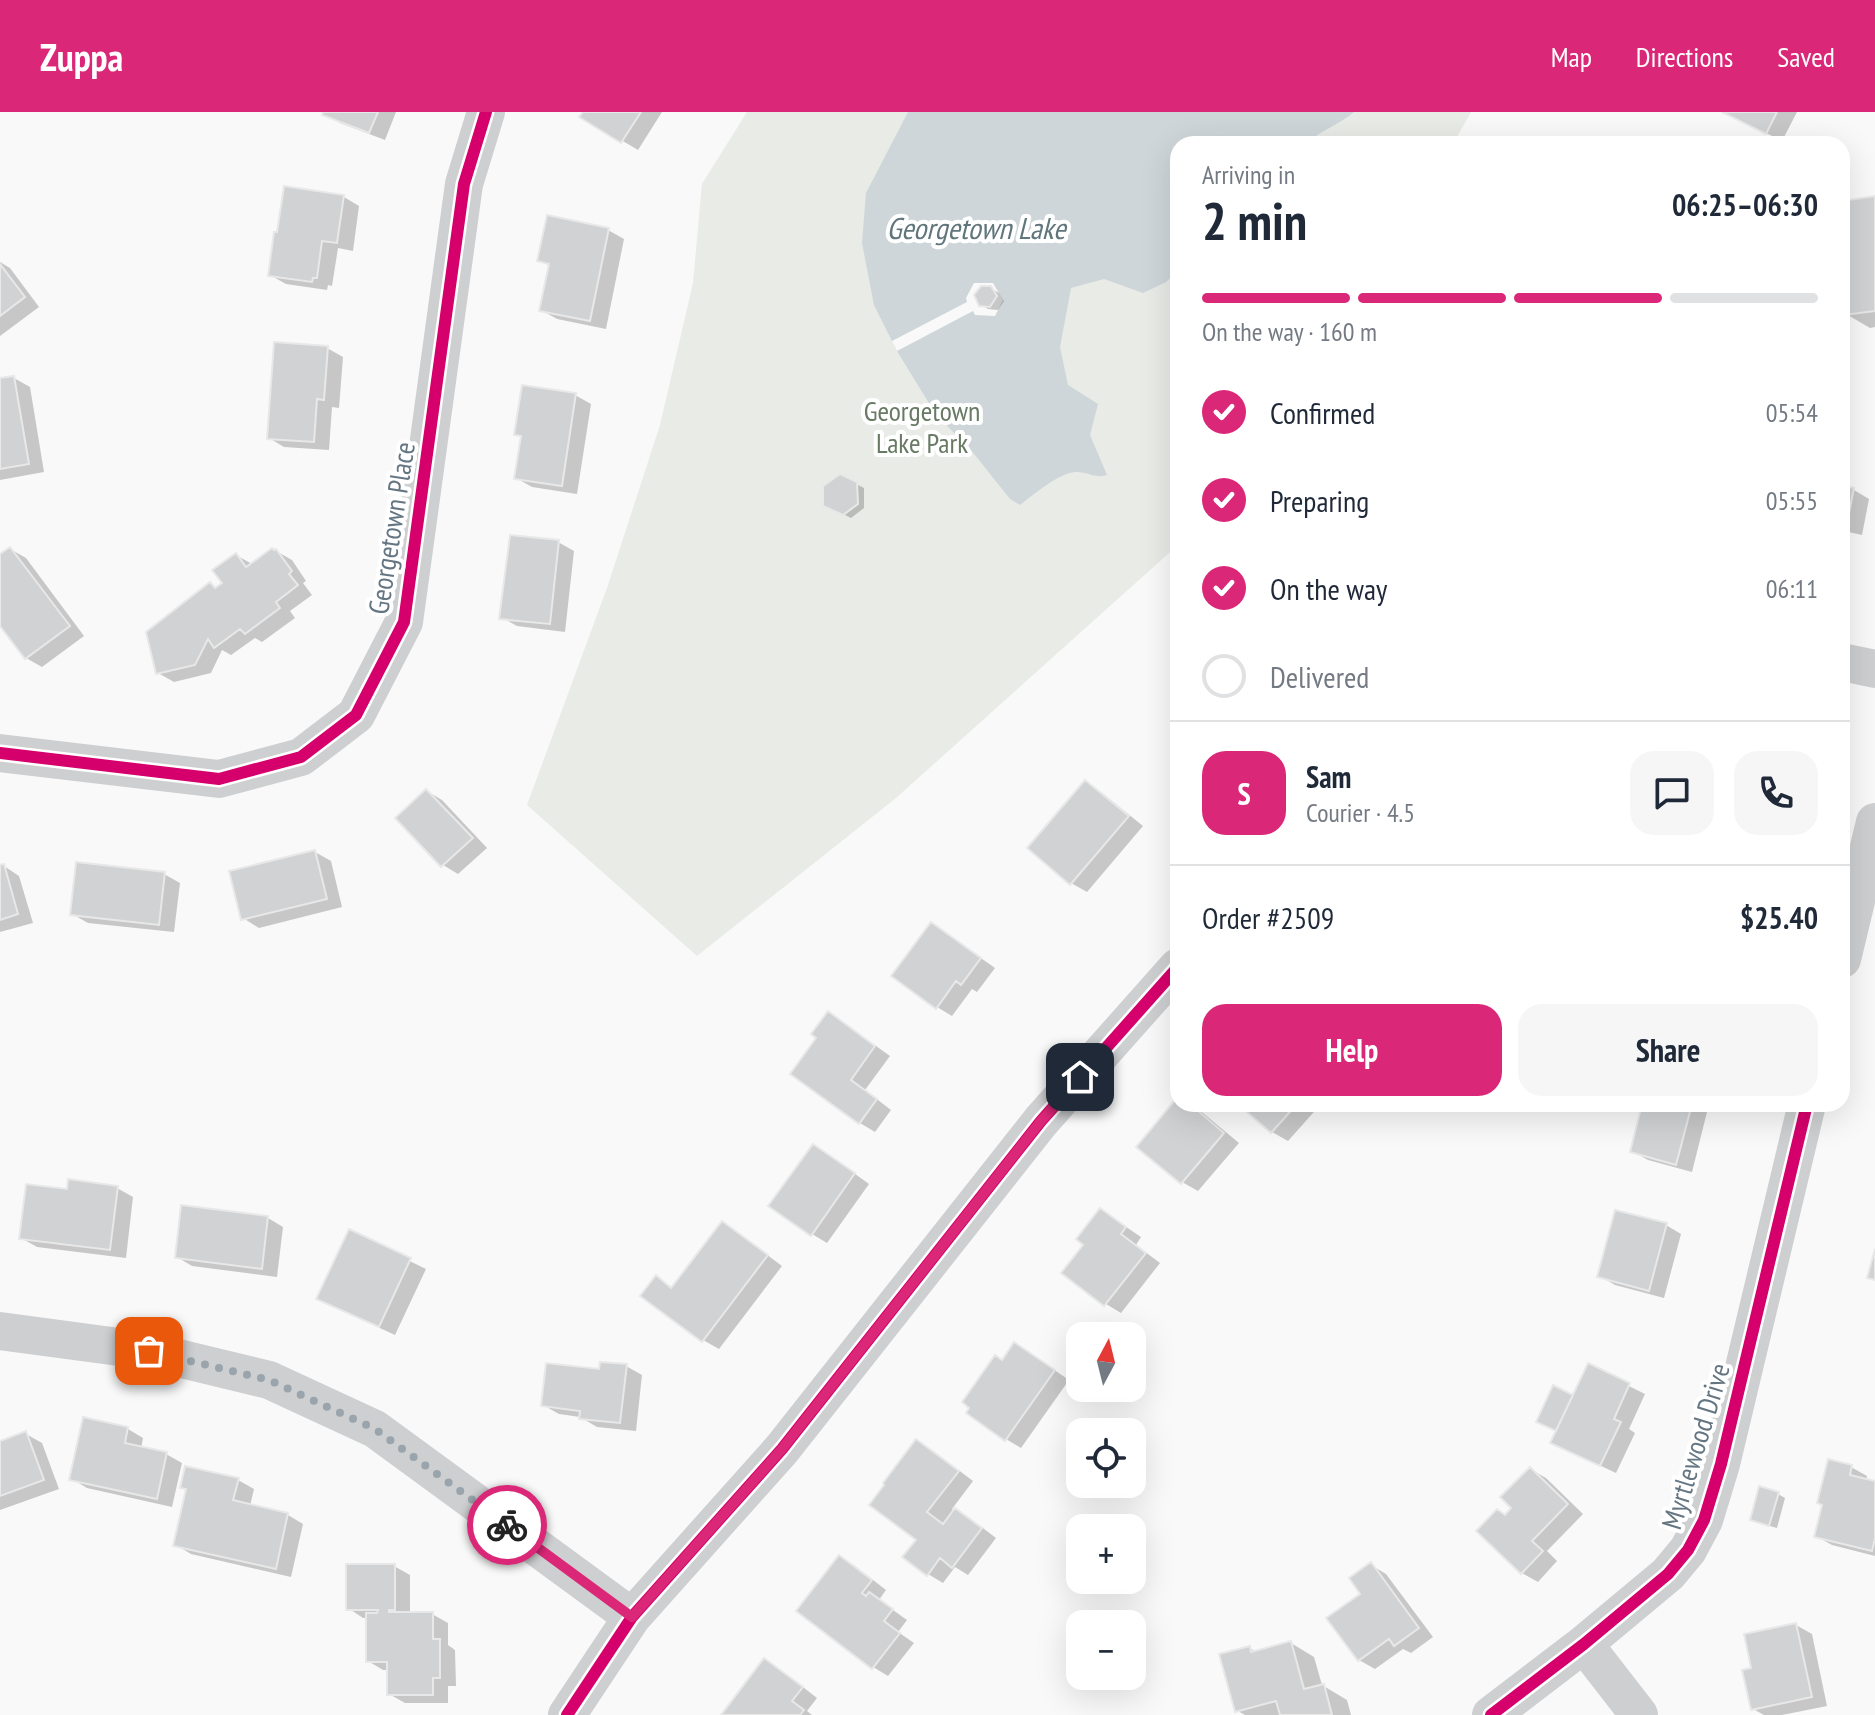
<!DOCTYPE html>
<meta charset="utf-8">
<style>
:root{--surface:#fff;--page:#f6f6f7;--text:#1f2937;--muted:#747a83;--line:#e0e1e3;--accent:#db2777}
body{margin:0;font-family:"PT Sans Narrow",sans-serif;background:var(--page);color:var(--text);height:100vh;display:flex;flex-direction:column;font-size:30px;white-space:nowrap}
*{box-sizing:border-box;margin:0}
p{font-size:26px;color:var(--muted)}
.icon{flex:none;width:44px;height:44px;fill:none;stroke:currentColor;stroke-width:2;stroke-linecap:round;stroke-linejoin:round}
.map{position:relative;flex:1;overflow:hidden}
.details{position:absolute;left:1170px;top:24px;width:680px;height:976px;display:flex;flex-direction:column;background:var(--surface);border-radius:24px;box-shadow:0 8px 32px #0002}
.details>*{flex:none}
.needle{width:52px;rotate:7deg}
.controls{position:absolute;left:1066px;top:1210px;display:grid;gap:16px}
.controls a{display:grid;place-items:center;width:80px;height:80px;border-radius:16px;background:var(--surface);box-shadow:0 8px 32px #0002;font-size:40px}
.pin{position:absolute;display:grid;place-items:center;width:68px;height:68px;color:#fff;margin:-34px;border-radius:16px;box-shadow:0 4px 12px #0006}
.courier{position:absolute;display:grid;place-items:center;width:80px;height:80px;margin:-40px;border:6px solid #db2777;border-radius:50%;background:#fff;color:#222;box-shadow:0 2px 10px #0007}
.headline em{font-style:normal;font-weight:700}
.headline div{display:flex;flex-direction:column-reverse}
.headline{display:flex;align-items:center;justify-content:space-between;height:136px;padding:0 32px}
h1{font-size:52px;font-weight:700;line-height:60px}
.bar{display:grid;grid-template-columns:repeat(4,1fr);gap:12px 8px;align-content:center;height:96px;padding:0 32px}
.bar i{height:10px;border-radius:6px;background:var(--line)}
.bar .active{background:var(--accent)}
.bar p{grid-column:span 4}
.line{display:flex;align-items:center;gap:20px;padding:0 32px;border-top:2px solid var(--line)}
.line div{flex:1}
.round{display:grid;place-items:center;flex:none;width:84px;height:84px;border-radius:24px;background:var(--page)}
ol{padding:0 32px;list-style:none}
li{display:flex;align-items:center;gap:24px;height:88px}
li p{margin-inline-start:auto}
li .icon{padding:8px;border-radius:50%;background:var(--accent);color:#fff;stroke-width:4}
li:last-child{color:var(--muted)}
li i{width:44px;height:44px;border:4px solid var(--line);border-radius:50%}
.primary-button{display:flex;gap:16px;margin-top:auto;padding:16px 32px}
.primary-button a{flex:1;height:92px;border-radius:24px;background:var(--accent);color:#fff;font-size:32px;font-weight:700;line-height:92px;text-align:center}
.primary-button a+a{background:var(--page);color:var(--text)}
header{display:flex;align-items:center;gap:48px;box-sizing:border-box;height:112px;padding:0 40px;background:var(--accent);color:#fff}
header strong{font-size:38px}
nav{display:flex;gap:44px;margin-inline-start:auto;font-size:28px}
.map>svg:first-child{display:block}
.green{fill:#e8ebe6}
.water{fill:#ced6d9}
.pier{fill:#f9f9f9}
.shadow{fill:#0003}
.building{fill:#d0d2d3;stroke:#e8e8e8;stroke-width:2}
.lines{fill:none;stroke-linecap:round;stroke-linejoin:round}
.street{stroke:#cecfd0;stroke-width:38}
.cycleway-casing{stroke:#fff;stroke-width:17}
.cycleway{stroke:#d6006c;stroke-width:12}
.done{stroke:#99a4ac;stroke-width:8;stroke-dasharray:0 14.4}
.route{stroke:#db2777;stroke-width:10}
.labels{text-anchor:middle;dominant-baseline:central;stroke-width:8;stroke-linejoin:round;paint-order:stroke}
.park-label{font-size:28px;fill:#687a64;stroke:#fff}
.street-label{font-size:28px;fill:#657683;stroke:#fff}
.water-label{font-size:30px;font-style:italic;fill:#60757c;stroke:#fff}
</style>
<header>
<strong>Zuppa</strong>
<nav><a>Map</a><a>Directions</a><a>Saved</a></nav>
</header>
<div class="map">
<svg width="1875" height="1603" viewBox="0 0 1875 1603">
<rect width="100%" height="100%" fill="#f9f9f9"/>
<path class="green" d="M 747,0 L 1471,0 L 1453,32 L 1178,32 L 1178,433 L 896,686 L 697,844 L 527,693 L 607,476 L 660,313 L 693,171 L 702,72 Z"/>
<path class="water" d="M 908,0 L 1354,0 C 1339,13 1320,18 1306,32 L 1178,32 L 1178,159 L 1166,170 L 1143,181 L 1104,167 L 1071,176 L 1060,235 L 1068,273 L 1098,292 L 1090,323 L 1107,363 C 1095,367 1087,359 1075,360 C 1059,361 1033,383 1020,393 L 1010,387 L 975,343 L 935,301 L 897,239 L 874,193 L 862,131 L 866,81 Z"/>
<path class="pier" d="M 974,171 L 993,171 L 1003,188 L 995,204 L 975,203 L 973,199 L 897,239 L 892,229 L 967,190 L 966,186 Z"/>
<path class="shadow" d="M 325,0 L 396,0 L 385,28 L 340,11 L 324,2 Z
M 585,0 L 662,0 L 638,38 L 582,5 Z
M 1724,0 L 1797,0 L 1782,29 Z
M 344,85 L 359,94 L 353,139 L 338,136 L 332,174 L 328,173 L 327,178 L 286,172 L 270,163 Z
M 1875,86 L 1875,215 L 1870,216 L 1846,202 L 1845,197 L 1842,195 L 1842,91 Z
M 608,118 L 624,127 L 606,217 L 557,207 L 541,198 L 550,154 L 540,148 Z
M 0,150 L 10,156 L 39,195 L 0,224 Z
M 991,176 L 999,181 L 1004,189 L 998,198 L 988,197 L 980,192 Z
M 327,236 L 343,245 L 339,296 L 332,295 L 329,338 L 284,335 L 269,326 Z
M 14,266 L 30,275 L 44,360 L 0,368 L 0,268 Z
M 575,283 L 591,292 L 577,382 L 532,375 L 516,366 L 523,325 L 517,322 Z
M 856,372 L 864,376 L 864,396 L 851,406 L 833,397 Z
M 1842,375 L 1854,378 L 1869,387 L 1862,423 L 1844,419 L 1842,427 Z
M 558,430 L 574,439 L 565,520 L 517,514 L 501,505 Z
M 10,437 L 26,446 L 84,524 L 42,555 L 26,546 L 0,511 L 0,444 Z
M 276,439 L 292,448 L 306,469 L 303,471 L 312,483 L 290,499 L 295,506 L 262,530 L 255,526 L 231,543 L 222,538 L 211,561 L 174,570 L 158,561 L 210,472 L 218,477 L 225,472 L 236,443 L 252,452 Z
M 1086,671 L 1101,680 L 1143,714 L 1087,780 L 1071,771 Z
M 427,679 L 442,688 L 487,736 L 458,762 L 443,753 Z
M 315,740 L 331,749 L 342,795 L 259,816 L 243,806 Z
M 4,754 L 19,764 L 33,811 L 0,820 L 0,756 Z
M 164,762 L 180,771 L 174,820 L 88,811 L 72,802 Z
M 947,822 L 995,856 L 977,880 L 972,877 L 952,904 L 937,895 Z
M 844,911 L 890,944 L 865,978 L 891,998 L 875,1020 L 860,1011 L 792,962 Z
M 1187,992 L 1203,1001 L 1239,1031 L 1198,1079 L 1182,1070 L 1184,995 Z
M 1241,992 L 1321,992 L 1288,1029 L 1272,1020 Z
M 1644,992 L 1709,992 L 1692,1060 L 1648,1048 L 1632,1039 Z
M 829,1043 L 869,1072 L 827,1131 L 812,1122 Z
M 117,1076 L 133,1085 L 126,1146 L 37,1135 L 21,1126 Z
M 1101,1098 L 1141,1125 L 1136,1133 L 1160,1151 L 1121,1201 L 1106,1192 L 1064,1161 L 1086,1133 Z
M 268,1106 L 283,1115 L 277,1165 L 192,1154 L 177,1145 Z
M 723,1112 L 738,1121 L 782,1154 L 719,1237 L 703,1228 L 643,1183 L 656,1166 L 674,1176 Z
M 1666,1113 L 1681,1122 L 1664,1186 L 1615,1173 L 1600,1164 Z
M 350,1120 L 426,1157 L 395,1223 L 334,1195 Z
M 1031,1242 L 1069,1268 L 1021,1336 L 1006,1327 L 1003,1250 Z
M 626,1254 L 642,1263 L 636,1319 L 597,1315 L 580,1305 L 559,1302 L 543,1293 L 601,1260 Z
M 1589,1254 L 1645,1282 L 1629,1317 L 1635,1321 L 1616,1361 L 1569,1339 L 1558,1319 Z
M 85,1307 L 128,1317 L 143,1326 L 141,1337 L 166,1342 L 182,1351 L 172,1395 L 87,1376 L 72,1367 Z
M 26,1322 L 42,1331 L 59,1377 L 0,1398 L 0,1331 Z
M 917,1329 L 932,1338 L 973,1369 L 952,1397 L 971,1407 L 996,1426 L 968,1463 L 955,1455 L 943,1471 L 928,1462 L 918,1428 Z
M 1851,1355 L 1867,1364 L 1866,1369 L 1875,1371 L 1875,1444 L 1832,1433 L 1816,1424 Z
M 1530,1357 L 1546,1366 L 1583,1402 L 1547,1439 L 1557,1449 L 1538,1470 L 1522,1461 L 1506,1404 L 1514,1396 Z
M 238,1368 L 254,1377 L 250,1394 L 288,1403 L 303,1412 L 291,1465 L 191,1442 L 176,1433 L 188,1378 L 182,1375 Z
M 1778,1382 L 1785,1386 L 1777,1416 L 1759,1411 L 1752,1407 Z
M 840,1445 L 855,1454 L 886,1478 L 879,1488 L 907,1508 L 898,1520 L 914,1531 L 888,1564 L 873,1555 Z
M 1371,1453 L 1386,1462 L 1433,1525 L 1411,1541 L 1403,1537 L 1375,1557 L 1359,1548 L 1363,1482 Z
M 394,1454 L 410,1463 L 410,1502 L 432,1502 L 448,1511 L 448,1533 L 455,1538 L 456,1574 L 448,1574 L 448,1591 L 405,1591 L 389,1582 L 389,1558 L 383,1558 L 368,1549 L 368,1506 L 363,1506 L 348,1496 Z
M 1796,1513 L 1812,1522 L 1827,1594 L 1782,1603 L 1764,1603 L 1753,1597 L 1754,1557 Z
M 1291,1531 L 1314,1545 L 1322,1573 L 1347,1588 L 1351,1603 L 1245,1603 L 1236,1598 L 1250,1536 L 1256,1540 Z
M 765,1549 L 781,1558 L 817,1586 L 807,1599 L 812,1603 L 723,1603 Z"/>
<path class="building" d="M 323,0 L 378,0 L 369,21 L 322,3 Z
M 583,0 L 641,0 L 621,31 L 579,5 Z
M 1722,0 L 1777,0 L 1766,22 Z
M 284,74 L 344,83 L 337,131 L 322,129 L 317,166 L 313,166 L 312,170 L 268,164 L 274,120 L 277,120 Z
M 1875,84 L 1875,199 L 1844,203 L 1842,189 L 1842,89 Z
M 547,103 L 609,116 L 590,209 L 539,199 L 549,152 L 537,149 Z
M 0,152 L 25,185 L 0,204 Z
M 981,174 L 991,174 L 997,184 L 990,195 L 979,194 L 974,183 Z
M 274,230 L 328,234 L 324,288 L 317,287 L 314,330 L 267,327 Z
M 14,264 L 29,352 L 0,357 L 0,266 Z
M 522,273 L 576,281 L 562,374 L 514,367 L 521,324 L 514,323 Z
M 840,362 L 857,370 L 858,392 L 843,403 L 823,394 L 823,374 Z
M 1842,373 L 1854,376 L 1846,416 L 1842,415 Z
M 510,423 L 559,428 L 550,512 L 499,507 Z
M 10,435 L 70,514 L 25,547 L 0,514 L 0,442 Z
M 272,436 L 274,438 L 276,437 L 292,459 L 289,462 L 298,473 L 276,490 L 280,496 L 245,522 L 240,517 L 214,536 L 208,527 L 195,553 L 156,562 L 146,520 L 210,470 L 215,476 L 222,471 L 212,458 L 236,441 L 246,455 Z
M 1085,668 L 1129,704 L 1070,773 L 1027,736 Z
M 426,677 L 473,726 L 441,755 L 395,706 Z
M 315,738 L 327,787 L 241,808 L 229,759 Z
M 76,750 L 165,760 L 159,813 L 70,803 Z
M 4,752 L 18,802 L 0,808 L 0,753 Z
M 931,810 L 981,846 L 961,873 L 956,869 L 936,897 L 891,864 Z
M 828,899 L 875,934 L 851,968 L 877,987 L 859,1012 L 790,962 L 816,926 L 811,922 Z
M 1175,988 L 1182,994 L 1184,992 L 1190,992 L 1224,1021 L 1181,1072 L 1136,1035 Z
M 1238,992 L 1297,992 L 1271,1021 Z
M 1642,992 L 1692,992 L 1676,1053 L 1630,1040 Z
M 813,1032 L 855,1061 L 811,1124 L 768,1094 Z
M 68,1067 L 118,1074 L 110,1138 L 19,1127 L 26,1072 L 67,1077 Z
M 181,1093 L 268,1104 L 262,1157 L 175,1146 Z
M 1100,1096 L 1126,1115 L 1121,1122 L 1146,1141 L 1104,1194 L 1061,1161 L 1083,1133 L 1076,1127 Z
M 1615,1098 L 1667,1111 L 1649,1179 L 1597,1165 Z
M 722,1109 L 768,1143 L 702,1230 L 640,1184 L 656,1163 L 671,1176 Z
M 349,1117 L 411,1146 L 379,1215 L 316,1187 Z
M 1875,1137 L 1875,1168 L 1867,1166 Z
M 1014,1230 L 1055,1258 L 1005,1329 L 966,1301 L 969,1296 L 962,1290 L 995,1243 L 1002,1248 Z
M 600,1250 L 627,1252 L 620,1311 L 579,1307 L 580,1299 L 541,1294 L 546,1251 L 599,1257 Z
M 1588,1251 L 1630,1271 L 1614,1307 L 1621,1310 L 1600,1354 L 1550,1331 Z
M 1553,1273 L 1573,1283 L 1556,1319 L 1536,1310 Z
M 83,1305 L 128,1315 L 125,1331 L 167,1340 L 157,1387 L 69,1368 Z
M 26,1319 L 44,1368 L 0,1384 L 0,1329 Z
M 916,1327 L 959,1359 L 927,1400 L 943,1412 L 955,1396 L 982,1416 L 952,1456 L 940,1446 L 927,1464 L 902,1445 L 916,1428 L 869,1393 L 884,1373 L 883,1371 Z
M 1828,1347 L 1852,1353 L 1850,1363 L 1875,1369 L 1875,1426 L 1872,1439 L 1814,1425 L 1822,1393 L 1817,1391 Z
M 185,1354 L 239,1366 L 233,1388 L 288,1401 L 276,1457 L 173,1434 L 186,1377 L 180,1376 Z
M 1530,1355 L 1568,1392 L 1532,1429 L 1543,1439 L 1521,1462 L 1476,1419 L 1497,1397 L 1505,1403 L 1511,1396 L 1500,1385 Z
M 1759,1374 L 1779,1380 L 1769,1414 L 1750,1408 Z
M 839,1443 L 872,1468 L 862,1481 L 866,1484 L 869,1480 L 893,1497 L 884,1509 L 900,1521 L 872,1557 L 796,1499 Z
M 1371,1450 L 1419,1516 L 1394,1534 L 1389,1527 L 1358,1549 L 1326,1506 L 1360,1482 L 1349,1466 Z
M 346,1452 L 395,1452 L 395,1498 L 389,1498 L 389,1500 L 433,1500 L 433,1527 L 440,1527 L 440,1566 L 433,1566 L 433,1583 L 387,1583 L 387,1550 L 366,1550 L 366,1501 L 377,1501 L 378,1498 L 346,1498 Z
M 1796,1511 L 1812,1585 L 1751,1598 L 1742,1558 L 1751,1556 L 1744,1522 Z
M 1291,1529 L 1304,1577 L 1324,1572 L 1332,1603 L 1280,1603 L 1276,1589 L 1235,1600 L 1219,1542 L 1250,1534 L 1251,1540 Z
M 764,1546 L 803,1575 L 792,1589 L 804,1598 L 800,1603 L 721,1603 Z"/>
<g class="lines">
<path class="street" d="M 1842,550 L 1875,557
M 0,641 L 219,667 L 301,645 L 356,603 L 404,510 L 464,72 L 486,0
M 1842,847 L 1875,710
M 0,1219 L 149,1239 L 269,1268 L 375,1317 L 632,1505
M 1584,1532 L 1639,1603
M 567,1603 L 632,1505 L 782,1337 L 1041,1009 L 1178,855
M 1491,1603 L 1584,1532 L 1668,1462 L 1688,1438 L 1704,1408 L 1721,1352 L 1807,992"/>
<defs>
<path id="cycleway" d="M 0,641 L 219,667 L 301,645 L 356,603 L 404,510 L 464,72 L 486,0
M 567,1603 L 632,1505 L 782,1337 L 1041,1009 L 1178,855
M 1491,1603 L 1584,1532 L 1668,1462 L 1688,1438 L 1704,1408 L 1721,1352 L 1807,992"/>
</defs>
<use href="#cycleway" class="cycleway-casing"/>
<use href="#cycleway" class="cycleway"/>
</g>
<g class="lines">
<path class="done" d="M 149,1239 L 269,1268 L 375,1317 L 507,1413"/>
<path class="route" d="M 507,1413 L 632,1505 L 782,1337 L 1041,1009 L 1080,965"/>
</g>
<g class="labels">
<g class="park-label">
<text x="922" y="298">Georgetown<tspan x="922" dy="32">Lake Park</tspan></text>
</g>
<g class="street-label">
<text transform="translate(391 416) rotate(-81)">Georgetown Place</text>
<text transform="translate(1695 1334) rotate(-73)">Myrtlewood Drive</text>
</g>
<g class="water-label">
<text x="976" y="115">Georgetown Lake</text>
</g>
</g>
</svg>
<div class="controls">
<a><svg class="needle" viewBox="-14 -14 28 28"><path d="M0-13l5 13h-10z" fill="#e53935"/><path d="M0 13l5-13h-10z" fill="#747a83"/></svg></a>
<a><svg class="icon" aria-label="locate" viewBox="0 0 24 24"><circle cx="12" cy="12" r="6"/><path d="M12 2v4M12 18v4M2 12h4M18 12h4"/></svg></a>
<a>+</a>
<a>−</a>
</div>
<div class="pin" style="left:149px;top:1239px;background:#ea580c"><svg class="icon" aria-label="bag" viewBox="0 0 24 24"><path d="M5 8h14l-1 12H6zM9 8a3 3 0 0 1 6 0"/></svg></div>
<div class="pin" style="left:1080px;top:965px;background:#1f2937"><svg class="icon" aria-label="home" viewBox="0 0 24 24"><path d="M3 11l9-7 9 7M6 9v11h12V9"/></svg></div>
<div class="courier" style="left:507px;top:1413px"><svg class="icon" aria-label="bike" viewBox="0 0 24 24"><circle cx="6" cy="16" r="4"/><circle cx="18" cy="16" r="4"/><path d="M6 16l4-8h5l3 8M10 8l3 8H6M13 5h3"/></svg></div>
<section class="details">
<div class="headline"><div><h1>2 min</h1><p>Arriving in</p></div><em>06:25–06:30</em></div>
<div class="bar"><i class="active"></i><i class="active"></i><i class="active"></i><i></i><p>On the way · 160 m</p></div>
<ol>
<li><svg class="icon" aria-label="check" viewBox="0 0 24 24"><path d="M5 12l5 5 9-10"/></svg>Confirmed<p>05:54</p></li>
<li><svg class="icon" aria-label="check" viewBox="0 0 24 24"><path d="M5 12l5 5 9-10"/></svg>Preparing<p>05:55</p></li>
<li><svg class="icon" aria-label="check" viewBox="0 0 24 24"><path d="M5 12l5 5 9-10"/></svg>On the way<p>06:11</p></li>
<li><i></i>Delivered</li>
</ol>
<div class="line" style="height:144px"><b class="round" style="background:var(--accent);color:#fff">S</b><div><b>Sam</b><p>Courier · 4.5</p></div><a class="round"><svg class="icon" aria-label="chat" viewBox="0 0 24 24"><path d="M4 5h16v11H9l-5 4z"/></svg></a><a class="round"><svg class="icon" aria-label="phone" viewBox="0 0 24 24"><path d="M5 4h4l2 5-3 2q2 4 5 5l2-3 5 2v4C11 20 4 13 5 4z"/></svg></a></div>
<div class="line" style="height:104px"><div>Order #2509</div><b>$25.40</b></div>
<div class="primary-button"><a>Help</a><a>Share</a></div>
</section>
</div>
